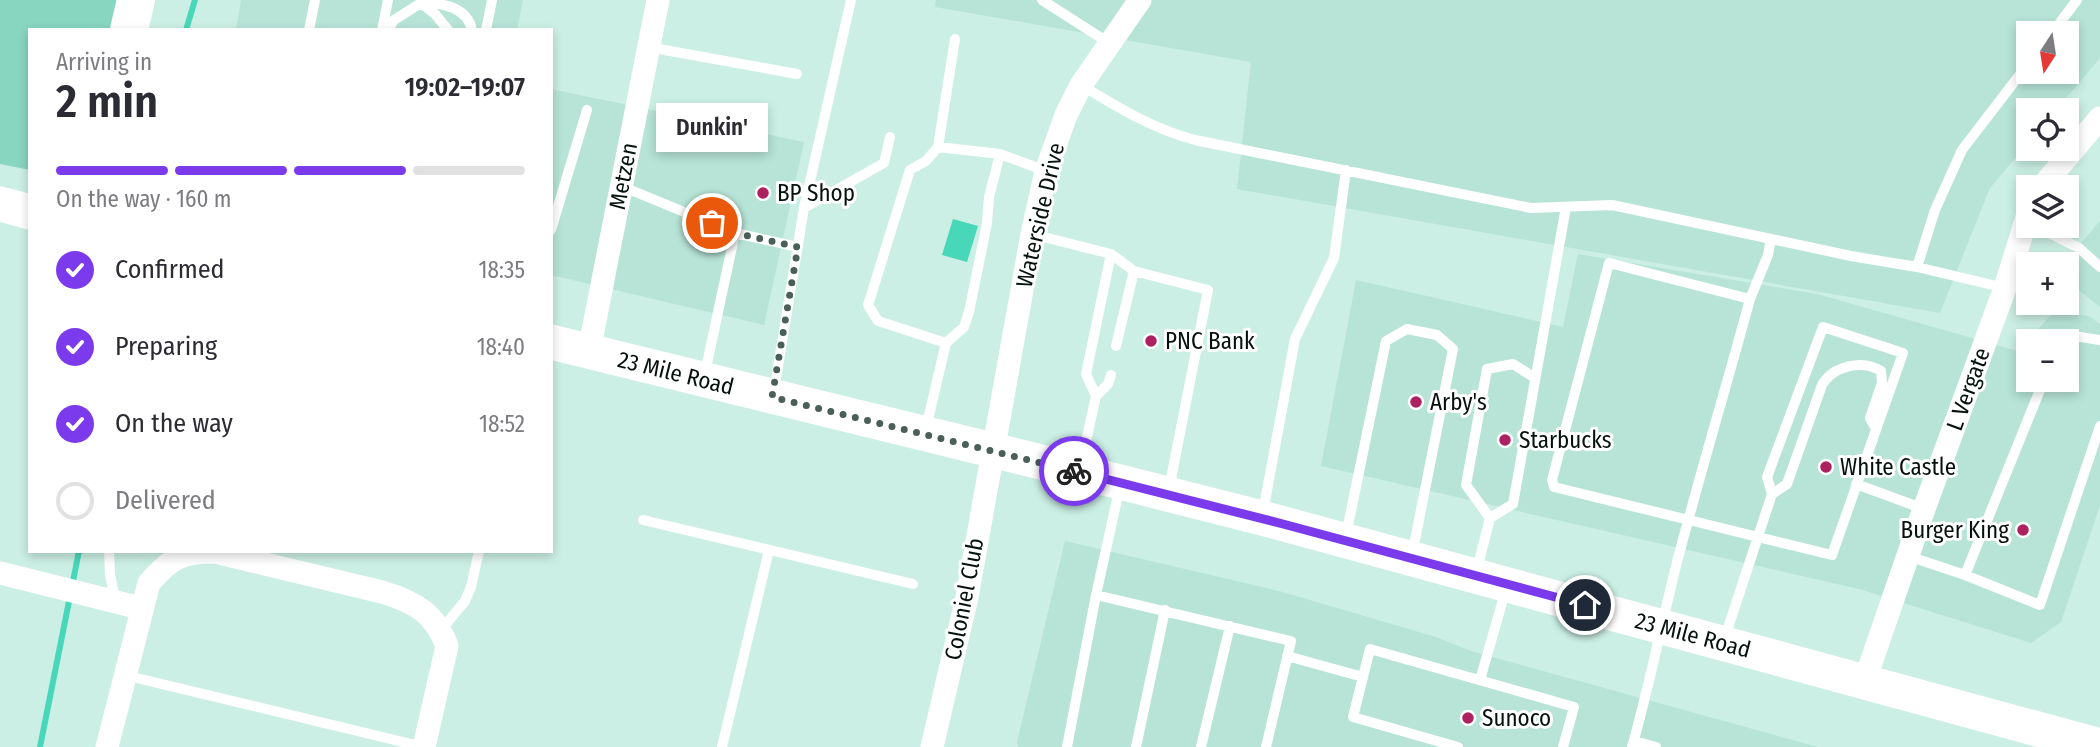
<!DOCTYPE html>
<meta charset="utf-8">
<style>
:root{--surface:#fff;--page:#f2f2f3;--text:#2b2b33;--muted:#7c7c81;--line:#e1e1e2;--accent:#7c3aed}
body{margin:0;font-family:"Fira Sans Condensed",sans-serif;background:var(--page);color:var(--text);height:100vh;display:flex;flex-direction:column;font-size:26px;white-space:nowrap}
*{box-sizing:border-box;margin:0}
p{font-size:23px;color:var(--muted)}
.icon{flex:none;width:38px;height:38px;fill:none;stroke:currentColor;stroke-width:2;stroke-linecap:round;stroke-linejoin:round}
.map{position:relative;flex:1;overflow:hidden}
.panel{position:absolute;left:28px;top:28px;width:525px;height:525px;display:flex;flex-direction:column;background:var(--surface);border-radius:0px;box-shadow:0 4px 10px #0003}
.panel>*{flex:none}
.needle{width:46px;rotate:192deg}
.fabs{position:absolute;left:2016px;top:21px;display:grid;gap:14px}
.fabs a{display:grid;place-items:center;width:63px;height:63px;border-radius:0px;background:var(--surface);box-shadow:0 4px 10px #0003;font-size:35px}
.pin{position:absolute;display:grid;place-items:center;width:60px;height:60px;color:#fff;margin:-30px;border:4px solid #fff;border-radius:50%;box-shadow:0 2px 7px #0007}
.courier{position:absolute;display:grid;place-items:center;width:70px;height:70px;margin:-35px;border:5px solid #7c3aed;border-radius:50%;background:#fff;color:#222;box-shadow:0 2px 9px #0007}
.bubble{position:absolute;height:49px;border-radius:0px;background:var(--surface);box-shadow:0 4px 10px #0003;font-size:23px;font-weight:600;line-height:49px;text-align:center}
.head em{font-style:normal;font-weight:600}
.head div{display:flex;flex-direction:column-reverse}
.head{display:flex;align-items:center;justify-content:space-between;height:119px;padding:0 28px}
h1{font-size:46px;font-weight:600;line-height:52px}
.bar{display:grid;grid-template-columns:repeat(4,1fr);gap:10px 7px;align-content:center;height:84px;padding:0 28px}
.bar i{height:9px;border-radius:5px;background:var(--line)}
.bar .selected{background:var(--accent)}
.bar p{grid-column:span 4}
ol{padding:0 28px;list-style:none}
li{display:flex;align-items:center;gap:21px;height:77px}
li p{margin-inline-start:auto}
li .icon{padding:7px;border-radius:50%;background:var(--accent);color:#fff;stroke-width:4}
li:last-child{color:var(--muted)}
li i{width:38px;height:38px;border:4px solid var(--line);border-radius:50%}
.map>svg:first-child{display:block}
.built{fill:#b7e4d7;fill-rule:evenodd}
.green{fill:#88d5c0}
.water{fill:#48d7b8}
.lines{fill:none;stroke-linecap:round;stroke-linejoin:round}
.stream{stroke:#48d7b8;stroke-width:6}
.lane{stroke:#fff;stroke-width:10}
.street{stroke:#fff;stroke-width:23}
.primary{stroke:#fff;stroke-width:35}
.highway{stroke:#fff;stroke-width:38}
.done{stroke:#4a5f58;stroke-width:7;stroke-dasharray:0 12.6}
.route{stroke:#7c3aed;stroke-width:9}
.poi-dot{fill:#ad2160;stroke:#fff;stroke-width:2.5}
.labels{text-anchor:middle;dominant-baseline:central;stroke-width:6;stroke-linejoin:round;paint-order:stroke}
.street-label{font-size:23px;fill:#05110d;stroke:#fff}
.poi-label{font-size:23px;fill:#05110d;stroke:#fff;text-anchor:start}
</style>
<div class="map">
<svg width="2100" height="747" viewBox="0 0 2100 747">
<rect width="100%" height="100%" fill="#cbefe4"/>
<path class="built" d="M 241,0 L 523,0 L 517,30 L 236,30 Z
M 936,0 L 2100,0 L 2100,58 L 2056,110 L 2028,110 L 2028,143 L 1990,188 L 1940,313 L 1237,189 L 1251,62 L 935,7 ZM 2028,33 L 2067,33 L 2067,72 L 2028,72 Z
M 551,89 L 804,142 L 764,325 L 551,275 Z
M 2100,221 L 2100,307 L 2067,281 L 2067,264 L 2063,264 Z
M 1578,254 L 1817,294 L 2028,354 L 2028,380 L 2067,380 L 2067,341 L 2034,341 L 2039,328 L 2055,311 L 2089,316 L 2100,324 L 2100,505 L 2061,622 L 2031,643 L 1859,589 L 1321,466 L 1356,280 L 1563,327 Z
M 1065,541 L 1279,591 L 1436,637 L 1471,651 L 1818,747 L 1018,747 L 1017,742 Z"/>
<path class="green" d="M 0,0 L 122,0 L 116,30 L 30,30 L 30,170 L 0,164 Z"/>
<path class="water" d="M 953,219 L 978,226 L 967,262 L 942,255 Z"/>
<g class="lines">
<path class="stream" d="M 186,30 L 195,0
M 40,747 L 79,551"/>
<path class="lane" d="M 1042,0 L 1109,43
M 421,3 C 441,3 467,6 472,30
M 309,30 L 315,0
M 382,30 L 388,0
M 388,30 L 394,20 L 421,3 L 435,14 L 448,30
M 486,30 L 492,0
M 2052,33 L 2077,0
M 648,47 L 797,74
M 1081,85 C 1117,107 1153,129 1195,140 L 1531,208 L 1612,205 L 1851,256 L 1917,267 L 2005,288
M 938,147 L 955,39
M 621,186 L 735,233 L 705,373
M 804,208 L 851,0
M 2035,226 L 2079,248 L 2100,267
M 551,230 L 587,110
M 735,233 L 798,247
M 1032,234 L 1111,254 L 1134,271 L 1208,290 L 1169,489
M 1917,267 L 1935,210 L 1962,150 L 2028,64
M 1750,299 L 1768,255 L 1771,239
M 2067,341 L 2074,336 L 2100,340
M 946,343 L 964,327 L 969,312 L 987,223 L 989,197 L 1000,154
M 1116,346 L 1134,271
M 774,391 L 804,208 L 884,163 L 890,137
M 1096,396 L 1108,384 L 1111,375
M 926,428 L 946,343 L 878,321 L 868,305 L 910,170 L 926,161 L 938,147 L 1000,154 L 1046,171
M 1080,469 L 1096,396 L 1086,374 L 1111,254
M 1856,484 L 1924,509
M 1772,494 L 1787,484 L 1822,385 C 1833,366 1862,359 1881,371 L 1882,383 L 1870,418 L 1876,429
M 1263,512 L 1295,339 L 1334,258 L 1346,170
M 1490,518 L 1466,485 L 1487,369 L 1513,364 L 1535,378
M 643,520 L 913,584
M 1346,535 L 1386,341 L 1407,329 L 1437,335 L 1453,349 L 1412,555
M 109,551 L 110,575 L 116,602
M 1908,556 L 1965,575 L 2040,605 L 2100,426
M 1476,573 L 1490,518 L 1513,504 L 1566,207
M 1965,575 L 2044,380
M 1096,595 L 1291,641 L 1266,747
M 441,630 L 465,601 L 471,587 L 479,551
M 1287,656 L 1363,677 L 1370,649 L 1574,707 L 1563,747
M 124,675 L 424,747
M 1363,677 L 1353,717 L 1458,747
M 1480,680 L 1506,589
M 1634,741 L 1656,747
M 722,747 L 769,550
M 1067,747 L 1096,595 L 1120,486
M 1136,747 L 1165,610
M 1201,747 L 1230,626
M 1632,747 C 1649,687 1661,626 1676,566 C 1699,477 1726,388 1750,299 L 1609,263 L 1552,480 L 1554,487 C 1647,510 1739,532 1832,555 L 1903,353 L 1823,327 L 1767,477 L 1772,494 L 1724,640"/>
<path class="street" d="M 2042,187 L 2100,118
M 589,351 L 658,0
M 0,573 L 140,608
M 1864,683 L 1924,509 L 2005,288 L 2028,214
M 107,747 L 149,583 C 171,558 181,552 215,552 L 382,592 C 415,602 435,613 447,646 L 424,747
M 932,747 L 967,597 L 1032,234 L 1046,171 L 1066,115 L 1081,85 L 1140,0"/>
<path class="primary" d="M 0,204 L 30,212
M 551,342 L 1041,462 L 1262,518 L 2100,746"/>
<path class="highway" d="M 129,30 L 136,0"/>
</g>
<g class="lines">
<path class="done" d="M 712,223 L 735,233 L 798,247 L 772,397 L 1074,471"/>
<path class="route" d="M 1074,471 L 1283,524 L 1585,605"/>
</g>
<g class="poi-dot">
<circle cx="763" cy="193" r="7"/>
<circle cx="1151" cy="341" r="7"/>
<circle cx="1416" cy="402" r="7"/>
<circle cx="1505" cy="440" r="7"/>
<circle cx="1826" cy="467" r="7"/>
<circle cx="2023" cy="530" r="7"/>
<circle cx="1468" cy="718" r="7"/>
</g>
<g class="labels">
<g class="street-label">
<text transform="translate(623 176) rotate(-79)">Metzen</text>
<text transform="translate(1040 215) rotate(-77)">Waterside Drive</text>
<text transform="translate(676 373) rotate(14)">23 Mile Road</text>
<text transform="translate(1968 389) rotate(-70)">L Vergate</text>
<text transform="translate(964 599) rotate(-79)">Coloniel Club</text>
<text transform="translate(1693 635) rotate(15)">23 Mile Road</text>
</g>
<g class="poi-label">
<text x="777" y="193">BP Shop</text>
<text x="1165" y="341">PNC Bank</text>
<text x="1430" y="402">Arby's</text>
<text x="1519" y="440">Starbucks</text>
<text x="1840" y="467">White Castle</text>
<text x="2009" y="530" text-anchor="end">Burger King</text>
<text x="1482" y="718">Sunoco</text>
</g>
</g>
</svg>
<div class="fabs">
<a><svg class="needle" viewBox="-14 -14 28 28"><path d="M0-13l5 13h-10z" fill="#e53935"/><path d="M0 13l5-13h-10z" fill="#7c7c81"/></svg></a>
<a><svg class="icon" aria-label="locate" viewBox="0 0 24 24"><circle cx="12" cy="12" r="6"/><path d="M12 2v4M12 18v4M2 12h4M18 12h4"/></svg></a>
<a><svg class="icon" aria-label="layers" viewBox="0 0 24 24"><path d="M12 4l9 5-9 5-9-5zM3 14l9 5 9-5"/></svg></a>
<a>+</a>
<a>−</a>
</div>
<div class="pin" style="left:712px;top:223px;background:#ea580c"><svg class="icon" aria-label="bag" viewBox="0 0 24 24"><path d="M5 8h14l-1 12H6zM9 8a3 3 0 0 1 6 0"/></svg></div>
<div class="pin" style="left:1585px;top:605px;background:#1f2937"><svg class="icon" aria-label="home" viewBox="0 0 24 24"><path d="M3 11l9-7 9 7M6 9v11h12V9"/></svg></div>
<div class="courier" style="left:1074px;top:471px"><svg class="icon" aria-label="bike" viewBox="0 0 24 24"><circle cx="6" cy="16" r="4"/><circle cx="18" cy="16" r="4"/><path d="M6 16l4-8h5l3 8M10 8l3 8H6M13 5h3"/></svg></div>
<div class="bubble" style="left:656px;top:103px;width:112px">Dunkin'</div>
<section class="panel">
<div class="head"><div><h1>2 min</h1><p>Arriving in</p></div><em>19:02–19:07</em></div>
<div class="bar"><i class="selected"></i><i class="selected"></i><i class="selected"></i><i></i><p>On the way · 160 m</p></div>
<ol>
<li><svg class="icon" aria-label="check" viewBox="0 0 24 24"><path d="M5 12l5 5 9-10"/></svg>Confirmed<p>18:35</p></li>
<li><svg class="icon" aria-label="check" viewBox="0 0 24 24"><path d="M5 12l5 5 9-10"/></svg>Preparing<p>18:40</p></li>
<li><svg class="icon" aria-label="check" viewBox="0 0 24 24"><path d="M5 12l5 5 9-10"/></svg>On the way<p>18:52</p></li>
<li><i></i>Delivered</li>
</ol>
</section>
</div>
